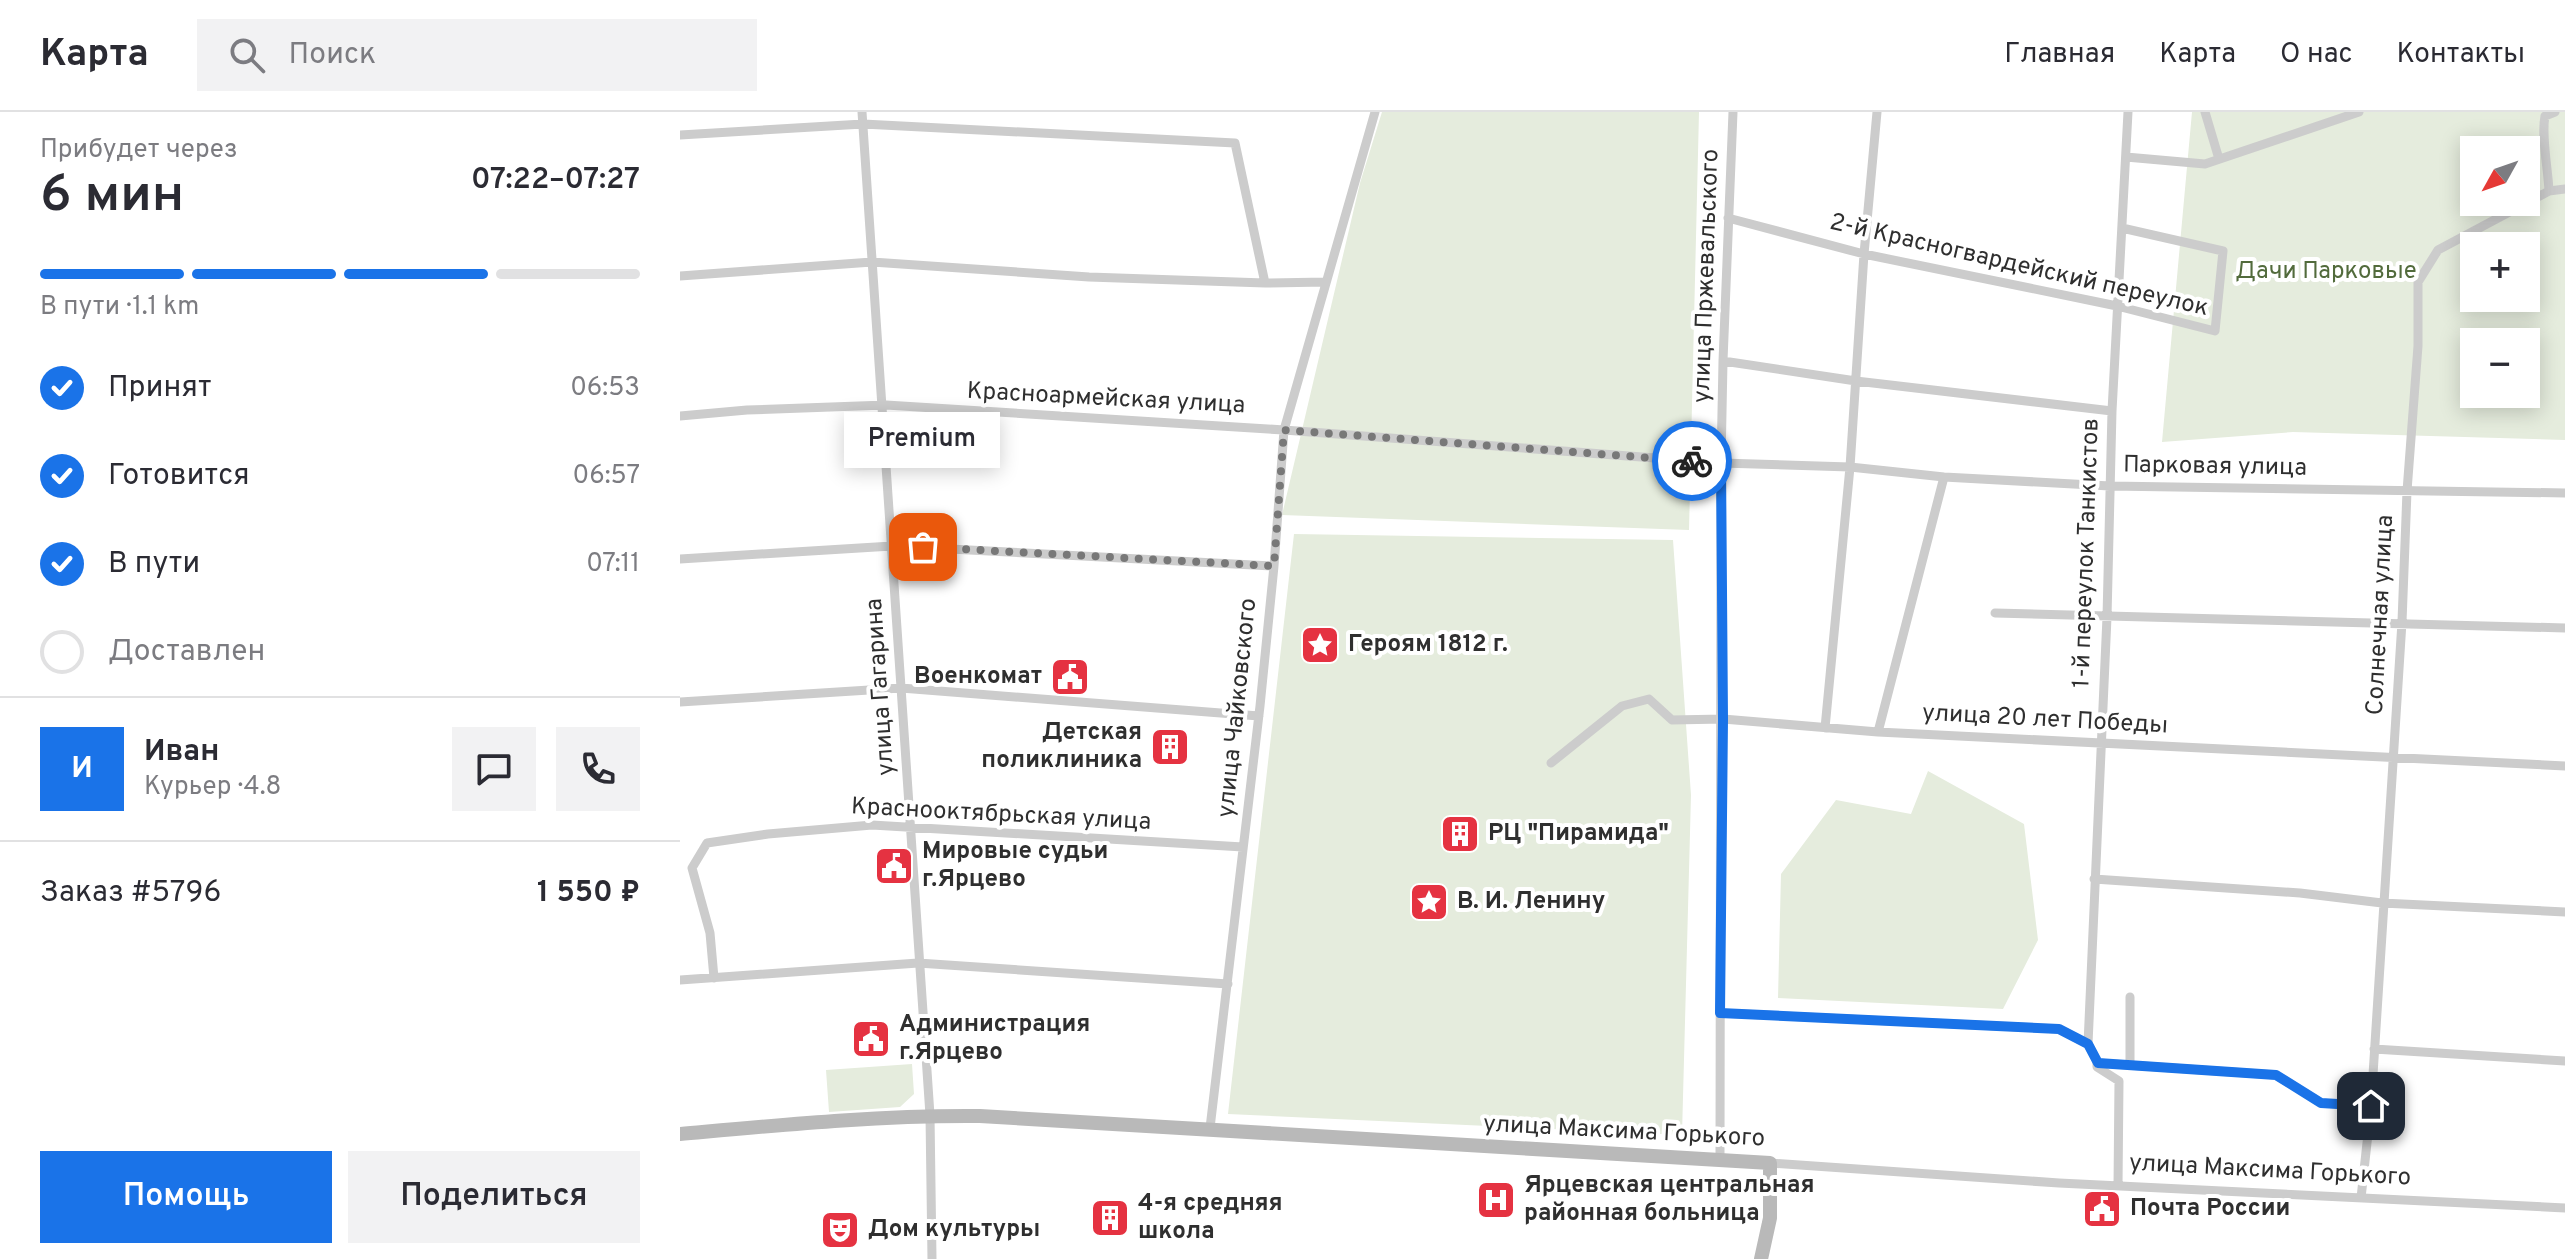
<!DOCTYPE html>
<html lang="ru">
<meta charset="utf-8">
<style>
:root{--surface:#fff;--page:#f2f2f3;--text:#2b2b33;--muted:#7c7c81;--line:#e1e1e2;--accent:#1a73e8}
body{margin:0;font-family:Overpass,sans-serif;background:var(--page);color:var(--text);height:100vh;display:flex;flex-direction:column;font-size:30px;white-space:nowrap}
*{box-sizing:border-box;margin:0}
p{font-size:26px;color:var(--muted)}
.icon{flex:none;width:44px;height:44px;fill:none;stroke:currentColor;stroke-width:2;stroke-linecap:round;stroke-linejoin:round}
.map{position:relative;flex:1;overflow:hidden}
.drawer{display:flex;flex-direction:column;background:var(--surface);width:680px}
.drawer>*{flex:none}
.needle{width:52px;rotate:230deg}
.buttons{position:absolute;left:1780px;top:24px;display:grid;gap:16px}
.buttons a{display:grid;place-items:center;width:80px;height:80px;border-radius:0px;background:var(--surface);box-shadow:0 4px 20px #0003;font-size:40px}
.pin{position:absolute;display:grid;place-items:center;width:68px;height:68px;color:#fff;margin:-34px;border-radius:16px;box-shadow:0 4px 12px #0006}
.courier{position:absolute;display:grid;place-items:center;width:80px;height:80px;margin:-40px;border:6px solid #1a73e8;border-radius:50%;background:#fff;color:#222;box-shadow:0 2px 10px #0007}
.bubble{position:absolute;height:56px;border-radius:0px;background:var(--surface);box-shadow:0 4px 20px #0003;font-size:26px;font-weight:600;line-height:56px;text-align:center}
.head em{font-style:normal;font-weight:600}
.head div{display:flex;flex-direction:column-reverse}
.head{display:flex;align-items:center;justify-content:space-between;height:136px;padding:0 40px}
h1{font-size:52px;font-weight:600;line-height:60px}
.bar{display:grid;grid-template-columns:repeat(4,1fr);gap:12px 8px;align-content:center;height:96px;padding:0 40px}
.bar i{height:10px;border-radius:6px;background:var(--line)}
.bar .current{background:var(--accent)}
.bar p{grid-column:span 4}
.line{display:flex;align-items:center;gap:20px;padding:0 40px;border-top:2px solid var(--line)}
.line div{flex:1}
.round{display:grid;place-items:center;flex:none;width:84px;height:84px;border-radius:0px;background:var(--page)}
ol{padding:0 40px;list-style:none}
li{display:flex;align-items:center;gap:24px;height:88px}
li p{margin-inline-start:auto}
li .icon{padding:8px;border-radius:50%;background:var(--accent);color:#fff;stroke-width:4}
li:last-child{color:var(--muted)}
li i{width:44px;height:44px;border:4px solid var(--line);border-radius:50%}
.primary-button{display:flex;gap:16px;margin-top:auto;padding:16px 40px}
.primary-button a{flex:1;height:92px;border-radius:0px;background:var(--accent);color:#fff;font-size:32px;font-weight:600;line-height:92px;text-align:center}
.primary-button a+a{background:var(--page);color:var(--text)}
header{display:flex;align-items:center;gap:48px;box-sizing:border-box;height:112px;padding:0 40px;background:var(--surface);border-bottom:2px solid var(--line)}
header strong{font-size:38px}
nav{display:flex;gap:44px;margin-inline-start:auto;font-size:28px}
.search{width:560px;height:72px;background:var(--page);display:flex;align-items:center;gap:20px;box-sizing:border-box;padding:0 28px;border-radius:0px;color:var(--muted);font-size:30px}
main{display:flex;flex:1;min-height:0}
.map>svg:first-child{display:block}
.green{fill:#e5ecdd;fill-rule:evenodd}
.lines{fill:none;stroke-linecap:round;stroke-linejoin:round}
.street{stroke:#ccc;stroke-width:9}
.secondary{stroke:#b9b9b9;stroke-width:14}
.done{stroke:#787878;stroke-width:8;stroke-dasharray:0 14.4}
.route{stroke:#1a73e8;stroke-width:10}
.labels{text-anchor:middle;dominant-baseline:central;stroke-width:8;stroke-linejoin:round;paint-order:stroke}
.street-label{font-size:24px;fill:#2f2f2f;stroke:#fff}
.park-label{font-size:24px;fill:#526b3c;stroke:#fff}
.poi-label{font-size:24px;font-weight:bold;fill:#2f2f2f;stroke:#fff;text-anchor:start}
</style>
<header>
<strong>Карта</strong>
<div class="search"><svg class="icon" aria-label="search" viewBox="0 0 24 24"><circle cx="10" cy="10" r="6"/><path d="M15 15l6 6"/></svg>Поиск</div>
<nav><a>Главная</a><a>Карта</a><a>О нас</a><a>Контакты</a></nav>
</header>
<main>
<section class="drawer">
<div class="head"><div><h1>6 мин</h1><p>Прибудет через</p></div><em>07:22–07:27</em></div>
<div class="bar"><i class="current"></i><i class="current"></i><i class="current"></i><i></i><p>В пути · 1.1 km</p></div>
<ol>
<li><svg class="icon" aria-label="check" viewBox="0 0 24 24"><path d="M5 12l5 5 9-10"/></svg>Принят<p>06:53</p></li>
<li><svg class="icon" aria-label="check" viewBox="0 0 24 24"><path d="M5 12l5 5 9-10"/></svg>Готовится<p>06:57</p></li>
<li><svg class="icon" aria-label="check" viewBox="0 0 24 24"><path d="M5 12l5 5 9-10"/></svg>В пути<p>07:11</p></li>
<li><i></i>Доставлен</li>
</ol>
<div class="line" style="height:144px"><b class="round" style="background:var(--accent);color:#fff">И</b><div><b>Иван</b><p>Курьер · 4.8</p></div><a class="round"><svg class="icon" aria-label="chat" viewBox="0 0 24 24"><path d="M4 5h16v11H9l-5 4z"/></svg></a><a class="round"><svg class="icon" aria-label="phone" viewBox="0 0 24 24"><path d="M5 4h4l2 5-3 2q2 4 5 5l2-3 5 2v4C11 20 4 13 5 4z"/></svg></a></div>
<div class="line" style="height:104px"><div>Заказ #5796</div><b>1 550 ₽</b></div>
<div class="primary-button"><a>Помощь</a><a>Поделиться</a></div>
</section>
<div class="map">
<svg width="1885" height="1147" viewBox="0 0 1885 1147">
<rect width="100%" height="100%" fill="#fff"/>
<path class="green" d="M 702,0 L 1019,0 L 1009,418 L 602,403 L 680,71 Z
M 1512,0 L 1885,0 L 1885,328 L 1613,320 L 1482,330 ZM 1794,38 L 1846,38 L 1846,90 L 1794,90 ZM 1794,134 L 1846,134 L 1846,186 L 1794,186 ZM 1794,230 L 1846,230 L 1846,282 L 1794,282 Z
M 614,422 L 993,428 L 1011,683 L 1002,1023 L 548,1002 Z
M 1248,659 L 1344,712 L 1358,828 L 1323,897 L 1098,886 L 1101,762 L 1156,688 L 1231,702 Z
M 232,952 L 234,982 L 220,995 L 149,1000 L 146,958 Z"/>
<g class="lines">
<path class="street" d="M 182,0 L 250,1003 L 252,1147
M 1525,0 L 1539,47
M 0,23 L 183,12 L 555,31 L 585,171
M 1446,45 L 1525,52 L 1679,0
M 1869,79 L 1885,77
M 1048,106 L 1184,142 L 1437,194 L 1535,219 L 1543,139 L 1442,116
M 0,164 L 192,150 L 409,165 L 585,171 L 645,170
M 1043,249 L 1176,269 L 1432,299
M 0,304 L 67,298 L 206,293 L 604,318 L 1041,351 L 1170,355 L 1264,365 L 1430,374 L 1885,381
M 0,447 L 212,434 L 594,454
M 1315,501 L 1885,516
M 0,590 L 221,576 L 579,604
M 1145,616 L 1170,355 L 1184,142 L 1197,0
M 1198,620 L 1264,365
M 871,651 L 942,594 L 969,587 L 992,608 L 1043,607 L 1198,620 L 1885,654
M 1414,767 L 1620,781 L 1702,791 L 1885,800
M 34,866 L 30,821 L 12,756 L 27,731 L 88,722 L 192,713 L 563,735
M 0,868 L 238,851 L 548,872
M 1040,901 L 1379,917 L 1408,932 L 1418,951 L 1596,963 L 1641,991 L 1691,994
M 1408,932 L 1427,505 L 1432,299 L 1448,0
M 1694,937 L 1885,949
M 1417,950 L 1417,955 L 1439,969 L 1438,1074
M 1450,953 L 1450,885
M 530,1016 L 580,594 L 594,454 L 604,318 L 695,0
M 1040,1049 L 1041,351 L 1043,249 L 1053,0
M 1090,1051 L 1379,1071 L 1885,1096
M 1681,1086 L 1691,994 L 1722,510 L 1727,379 L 1738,234 L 1738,170 L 1758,138 L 1869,79 C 1868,56 1861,24 1865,4 L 1875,0"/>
<path class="secondary" d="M 0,1022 C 100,1013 200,1003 300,1004 L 1090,1051 L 1090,1106 L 1081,1147"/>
</g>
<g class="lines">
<path class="done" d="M 243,435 L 594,454 L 604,318 L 1012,349"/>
<path class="route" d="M 1012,349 L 1041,351 L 1043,607 L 1040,901 L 1379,917 L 1408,932 L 1418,951 L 1596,963 L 1641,991 L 1691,994"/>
</g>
<defs>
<symbol id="sight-square" viewBox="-11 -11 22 22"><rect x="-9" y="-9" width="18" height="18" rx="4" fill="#e53241" stroke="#fff"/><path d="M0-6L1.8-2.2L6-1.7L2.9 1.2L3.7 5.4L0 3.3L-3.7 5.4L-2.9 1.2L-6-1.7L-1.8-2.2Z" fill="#fff"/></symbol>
<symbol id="civic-square" viewBox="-11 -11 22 22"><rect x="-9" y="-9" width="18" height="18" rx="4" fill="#e53241" stroke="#fff"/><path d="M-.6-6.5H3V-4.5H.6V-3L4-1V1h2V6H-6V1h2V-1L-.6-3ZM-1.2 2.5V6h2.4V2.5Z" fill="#fff"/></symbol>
<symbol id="building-square" viewBox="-11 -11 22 22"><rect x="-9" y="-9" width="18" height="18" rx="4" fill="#e53241" stroke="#fff"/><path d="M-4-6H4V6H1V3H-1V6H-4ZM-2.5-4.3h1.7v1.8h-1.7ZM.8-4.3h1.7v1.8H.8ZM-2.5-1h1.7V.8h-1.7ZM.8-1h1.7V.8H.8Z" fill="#fff"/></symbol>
<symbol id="hospital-square" viewBox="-11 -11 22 22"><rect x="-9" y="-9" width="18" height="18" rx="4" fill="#e53241" stroke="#fff"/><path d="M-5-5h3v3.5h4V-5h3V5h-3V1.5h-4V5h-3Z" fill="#fff"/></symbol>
<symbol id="theatre-square" viewBox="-11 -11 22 22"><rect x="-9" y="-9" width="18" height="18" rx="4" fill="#e53241" stroke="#fff"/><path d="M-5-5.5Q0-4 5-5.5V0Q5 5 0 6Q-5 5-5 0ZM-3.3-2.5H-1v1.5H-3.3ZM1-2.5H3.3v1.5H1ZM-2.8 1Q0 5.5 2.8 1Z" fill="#fff"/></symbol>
</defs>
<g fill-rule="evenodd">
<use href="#sight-square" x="618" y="511" width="44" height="44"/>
<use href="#civic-square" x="368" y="543" width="44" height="44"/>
<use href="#building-square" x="468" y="613" width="44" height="44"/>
<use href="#building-square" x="758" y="700" width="44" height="44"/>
<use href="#civic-square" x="192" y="732" width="44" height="44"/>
<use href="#sight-square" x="727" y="768" width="44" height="44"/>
<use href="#civic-square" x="169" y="905" width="44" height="44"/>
<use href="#hospital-square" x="794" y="1066" width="44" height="44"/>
<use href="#civic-square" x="1400" y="1075" width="44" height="44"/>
<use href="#building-square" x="408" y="1084" width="44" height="44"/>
<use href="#theatre-square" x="138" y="1096" width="44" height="44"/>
</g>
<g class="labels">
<g class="street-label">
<text transform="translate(1339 154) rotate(13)">2-й Красногвардейский переулок</text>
<text transform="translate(1027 164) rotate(-88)">улица Пржевальского</text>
<text transform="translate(426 287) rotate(3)">Красноармейская улица</text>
<text transform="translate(1535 355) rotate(1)">Парковая улица</text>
<text transform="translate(1407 441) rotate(-88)">1-й переулок Танкистов</text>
<text transform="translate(1701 503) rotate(-87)">Солнечная улица</text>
<text transform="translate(201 575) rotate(-94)">улица Гагарина</text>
<text transform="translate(558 596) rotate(-84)">улица Чайковского</text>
<text transform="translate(1365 608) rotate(3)">улица 20 лет Победы</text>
<text transform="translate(321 703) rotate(3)">Краснооктябрьская улица</text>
<text transform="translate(944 1020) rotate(3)">улица Максима Горького</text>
<text transform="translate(1590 1059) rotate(3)">улица Максима Горького</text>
</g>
<g class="park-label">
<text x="1646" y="160">Дачи Парковые</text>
</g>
<g class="poi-label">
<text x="668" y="533">Героям 1812 г.</text>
<text x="362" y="565" text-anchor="end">Военкомат</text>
<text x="462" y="621" text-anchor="end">Детская<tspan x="462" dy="28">поликлиника</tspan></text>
<text x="808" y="722">РЦ "Пирамида"</text>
<text x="242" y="740">Мировые судьи<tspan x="242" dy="28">г.Ярцево</tspan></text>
<text x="777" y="790">В. И. Ленину</text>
<text x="219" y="913">Администрация<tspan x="219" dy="28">г.Ярцево</tspan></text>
<text x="844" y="1074">Ярцевская центральная<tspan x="844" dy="28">районная больница</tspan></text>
<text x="458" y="1092">4-я средняя<tspan x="458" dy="28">школа</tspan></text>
<text x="1450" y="1097">Почта России</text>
<text x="188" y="1118">Дом культуры</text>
</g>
</g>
</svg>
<div class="buttons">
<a><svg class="needle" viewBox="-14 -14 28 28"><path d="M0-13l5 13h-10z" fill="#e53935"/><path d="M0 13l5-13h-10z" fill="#7c7c81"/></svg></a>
<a>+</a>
<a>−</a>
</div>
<div class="pin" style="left:243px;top:435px;background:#ea580c"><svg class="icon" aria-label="bag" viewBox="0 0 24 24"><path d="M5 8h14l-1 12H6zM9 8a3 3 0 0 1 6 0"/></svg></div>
<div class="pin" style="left:1691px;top:994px;background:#1f2937"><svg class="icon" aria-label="home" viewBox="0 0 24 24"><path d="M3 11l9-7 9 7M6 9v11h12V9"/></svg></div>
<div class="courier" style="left:1012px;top:349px"><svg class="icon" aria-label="bike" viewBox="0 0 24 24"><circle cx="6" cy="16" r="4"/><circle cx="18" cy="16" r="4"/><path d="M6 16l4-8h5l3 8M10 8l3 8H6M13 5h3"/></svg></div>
<div class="bubble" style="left:164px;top:300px;width:156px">Premium</div>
</div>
</main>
